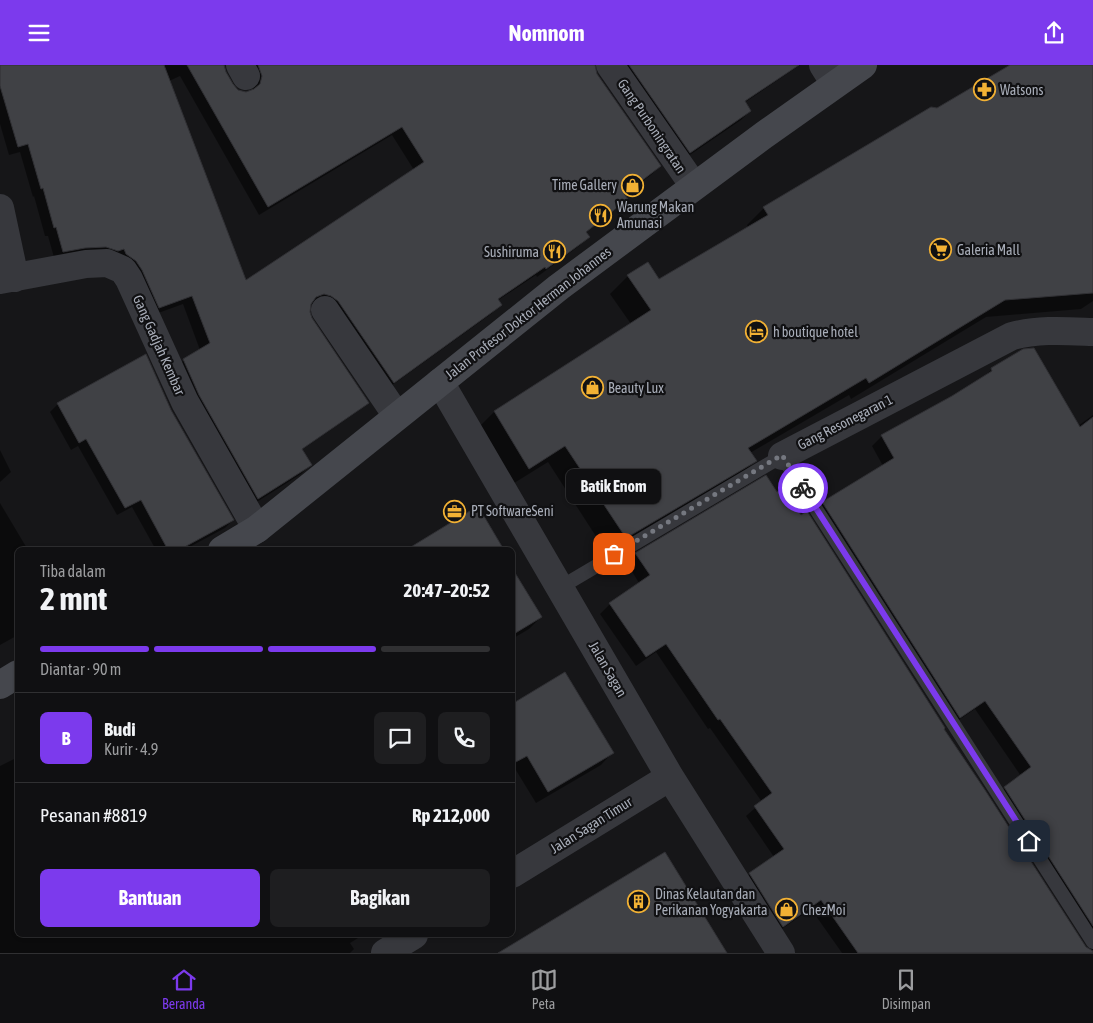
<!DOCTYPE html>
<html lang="id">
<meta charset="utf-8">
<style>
:root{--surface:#101012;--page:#1e1e20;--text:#f1f3f6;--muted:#9c9d9f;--line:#303032;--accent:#7c3aed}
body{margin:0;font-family:"Asap Condensed",sans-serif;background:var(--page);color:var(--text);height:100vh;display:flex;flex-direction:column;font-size:19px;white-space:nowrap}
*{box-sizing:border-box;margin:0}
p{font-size:16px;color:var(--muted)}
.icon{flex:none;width:28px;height:28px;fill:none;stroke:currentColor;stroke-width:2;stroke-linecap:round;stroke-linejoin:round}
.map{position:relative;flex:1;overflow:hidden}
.drawer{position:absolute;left:15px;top:482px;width:500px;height:390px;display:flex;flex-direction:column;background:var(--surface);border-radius:8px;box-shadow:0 1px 4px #0004,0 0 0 1px var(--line)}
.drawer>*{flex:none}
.pin{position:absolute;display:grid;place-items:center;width:42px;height:42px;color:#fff;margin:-21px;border-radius:10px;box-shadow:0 2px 8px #0006}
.courier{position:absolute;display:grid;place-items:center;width:50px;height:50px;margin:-25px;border:4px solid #7c3aed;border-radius:50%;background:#fff;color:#222;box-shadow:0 1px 6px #0007}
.bubble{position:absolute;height:35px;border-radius:8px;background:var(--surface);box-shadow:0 1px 4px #0004,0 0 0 1px var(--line);font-size:16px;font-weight:700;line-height:35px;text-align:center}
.headline em{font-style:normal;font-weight:700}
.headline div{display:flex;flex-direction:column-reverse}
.headline{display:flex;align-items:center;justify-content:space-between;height:85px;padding:0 25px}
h1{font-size:32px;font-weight:700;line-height:38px}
.bar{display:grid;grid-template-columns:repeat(4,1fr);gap:8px 5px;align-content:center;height:60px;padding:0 25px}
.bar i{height:6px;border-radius:4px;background:var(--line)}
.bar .on{background:var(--accent)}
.bar p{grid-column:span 4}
.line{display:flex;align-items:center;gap:12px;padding:0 25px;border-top:1px solid var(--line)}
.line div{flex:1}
.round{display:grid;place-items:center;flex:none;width:52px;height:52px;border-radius:8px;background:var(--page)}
.cta{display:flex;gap:10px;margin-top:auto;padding:10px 25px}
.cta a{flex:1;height:58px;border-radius:8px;background:var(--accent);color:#fff;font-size:20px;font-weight:700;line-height:58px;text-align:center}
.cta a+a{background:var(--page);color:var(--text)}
header{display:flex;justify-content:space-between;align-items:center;height:65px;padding:0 25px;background:var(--accent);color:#fff;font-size:22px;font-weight:700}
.dock{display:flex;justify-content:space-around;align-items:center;height:70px;border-top:1px solid var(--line);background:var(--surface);font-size:14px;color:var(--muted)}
.dock a{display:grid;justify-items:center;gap:2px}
.dock .on{color:var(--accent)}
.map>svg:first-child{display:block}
.shadow{fill:#0007;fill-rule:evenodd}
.building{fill:#404145;stroke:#303034}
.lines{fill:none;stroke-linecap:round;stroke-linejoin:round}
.service{stroke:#37383d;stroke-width:14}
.minor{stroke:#37383d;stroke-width:28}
.secondary{stroke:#45474d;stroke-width:28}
.done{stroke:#757880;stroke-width:5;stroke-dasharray:0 9}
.route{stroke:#7c3aed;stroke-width:6}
.labels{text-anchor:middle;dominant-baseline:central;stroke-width:4.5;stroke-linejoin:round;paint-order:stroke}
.poi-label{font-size:14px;fill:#a8adb8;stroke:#111113;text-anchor:start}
.street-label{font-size:14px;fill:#a8adb8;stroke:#111113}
</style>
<header><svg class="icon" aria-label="menu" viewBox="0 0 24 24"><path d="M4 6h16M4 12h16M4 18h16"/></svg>Nomnom<svg class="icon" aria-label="share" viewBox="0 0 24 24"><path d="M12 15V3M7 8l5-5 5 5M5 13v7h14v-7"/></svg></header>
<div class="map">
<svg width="1093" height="888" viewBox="0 0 1093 888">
<rect width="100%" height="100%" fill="#161618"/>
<path class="shadow" d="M 0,0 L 223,0 L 225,8 L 238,26 L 245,28 L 252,26 L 253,22 L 243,0 L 593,0 L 596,9 L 660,101 L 651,110 L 623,130 L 626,134 L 617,143 L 585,168 L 588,172 L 579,181 L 537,212 L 536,210 L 497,236 L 500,240 L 491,249 L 384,326 L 315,238 L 309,240 L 308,247 L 311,254 L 367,337 L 358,346 L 301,385 L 310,400 L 301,409 L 249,442 L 175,304 L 184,295 L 200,285 L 183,239 L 150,251 L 133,214 L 55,196 L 48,171 L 45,171 L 34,131 L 33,132 L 20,87 L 9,90 L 0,59 ZM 180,11 L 259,150 L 392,70 L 414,105 L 245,217 L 169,16 Z
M 614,0 L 800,0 L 744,38 L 750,46 L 741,55 L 681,96 Z
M 1012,0 L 1093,0 L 1093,236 L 1081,244 L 986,252 L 851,334 L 849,330 L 750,388 L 755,396 L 738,413 L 608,490 L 548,397 L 511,420 L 477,364 L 494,347 L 631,259 L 610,229 L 628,211 L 647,199 L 658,215 L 748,163 L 747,160 L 764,143 Z
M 992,304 L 1078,361 L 1093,350 L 1093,888 L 842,888 L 811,844 L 773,870 L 740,818 L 750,809 L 774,792 L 746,751 L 762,737 L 710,663 L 708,664 L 656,587 L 636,601 L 600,549 L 610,539 L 639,518 L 627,498 L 636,489 L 942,664 L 1085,883 L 1092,886 L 1091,882 L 995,732 L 1005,723 L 1021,711 L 975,644 L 950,661 L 813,447 L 823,438 L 883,401 L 872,381 L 882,371 L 952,332 L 982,314 Z
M 58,339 L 170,345 L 233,455 L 225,463 L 184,485 L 156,485 L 132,442 L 117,450 L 78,381 L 71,385 L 50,347 Z
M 0,385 L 11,407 L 0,417 Z
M 0,438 L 28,485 L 18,485 L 18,570 L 0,580 Z
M 512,501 L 516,506 L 514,508 L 541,552 L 529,564 L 512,574 Z
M 512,640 L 612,688 L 601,700 L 536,738 L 514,702 L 512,703 Z
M 18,692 L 18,870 L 363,870 L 350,878 L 354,884 L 350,888 L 0,888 L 0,701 Z"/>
<path class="building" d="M 0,0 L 164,0 L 246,215 L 424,97 L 402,62 L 268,142 L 187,0 L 224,0 L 226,7 L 233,19 L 238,25 L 246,27 L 254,24 L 260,19 L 262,11 L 258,0 L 595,0 L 597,9 L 661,101 L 624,129 L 628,134 L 586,167 L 590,172 L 546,204 L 545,202 L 498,234 L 502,240 L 394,318 L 338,236 L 331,231 L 324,229 L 316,232 L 311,239 L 310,247 L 312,253 L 369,338 L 302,384 L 312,400 L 258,434 L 199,330 L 183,294 L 210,278 L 192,231 L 159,243 L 142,205 L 136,196 L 126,189 L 124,184 L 118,186 L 106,182 L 85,183 L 63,187 L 56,162 L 54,163 L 43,123 L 41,124 L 28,79 L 18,82 L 0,21 Z
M 629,0 L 799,0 L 745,36 L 751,46 L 690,88 Z
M 1010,0 L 1093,0 L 1093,228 L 1005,235 L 869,318 L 866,313 L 748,383 L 757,396 L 626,473 L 565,381 L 529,404 L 494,346 L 651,245 L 627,210 L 648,197 L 659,214 L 768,150 L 763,142 L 931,42 L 937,43 Z
M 1034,283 L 1080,362 L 1093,352 L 1093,861 L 1004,722 L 1031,702 L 985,636 L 960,653 L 822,437 L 894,393 L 881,370 L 952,331 L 992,306 L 991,303 L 1023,284 Z
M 146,289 L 171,345 L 234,455 L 179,485 L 168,485 L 141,435 L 125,443 L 86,374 L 79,378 L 57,338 Z
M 766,410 L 777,427 L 782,423 L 801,450 L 807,446 L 945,663 L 944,664 L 985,725 L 1086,882 L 1093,886 L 1093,888 L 858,888 L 821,835 L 783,862 L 749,808 L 784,784 L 754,741 L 772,728 L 720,654 L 718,655 L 666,579 L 646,592 L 609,538 L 650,510 L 635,488 Z
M 478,441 L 504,485 L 406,485 Z
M 512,503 L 542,552 L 512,570 Z
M 565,607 L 614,688 L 548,727 L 527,691 L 512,699 L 512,639 Z
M 665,787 L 727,888 L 498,888 Z"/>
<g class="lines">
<path class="service" d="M 561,522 L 782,391 L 1093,877"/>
<path class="minor" d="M 240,0 L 246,11
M 610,0 L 694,121
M 823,0 L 835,19
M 0,143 L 15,213
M 0,215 L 86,199 L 107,198 L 123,205 L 129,214 L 185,337 L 257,464
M 325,245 L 397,351
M 440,317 L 670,712 L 781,888
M 782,391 L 1012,271 C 1039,264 1066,266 1093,267
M 512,809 L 670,712
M 385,888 L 414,870"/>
<path class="secondary" d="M 222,485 L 257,464 L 559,222 L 764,70 L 863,0
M 0,620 L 18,609"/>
</g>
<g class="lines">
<path class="done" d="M 614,489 L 782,390 L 803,423"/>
<path class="route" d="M 803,423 L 1029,776"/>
</g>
<defs>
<symbol id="pharmacy-ring" viewBox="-11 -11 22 22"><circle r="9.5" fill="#111113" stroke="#f2b134" stroke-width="1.5"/><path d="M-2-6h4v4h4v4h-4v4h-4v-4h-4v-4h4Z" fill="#f2b134"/></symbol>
<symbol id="shop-ring" viewBox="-11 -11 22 22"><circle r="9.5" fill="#111113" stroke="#f2b134" stroke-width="1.5"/><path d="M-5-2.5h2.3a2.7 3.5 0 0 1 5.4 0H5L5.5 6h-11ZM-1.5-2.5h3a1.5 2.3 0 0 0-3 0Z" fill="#f2b134"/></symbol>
<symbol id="restaurant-ring" viewBox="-11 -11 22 22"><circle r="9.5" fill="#111113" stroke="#f2b134" stroke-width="1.5"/><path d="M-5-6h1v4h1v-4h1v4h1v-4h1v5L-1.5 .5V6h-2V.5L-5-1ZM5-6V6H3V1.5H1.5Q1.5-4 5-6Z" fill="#f2b134"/></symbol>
<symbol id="supermarket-ring" viewBox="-11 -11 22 22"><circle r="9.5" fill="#111113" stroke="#f2b134" stroke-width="1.5"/><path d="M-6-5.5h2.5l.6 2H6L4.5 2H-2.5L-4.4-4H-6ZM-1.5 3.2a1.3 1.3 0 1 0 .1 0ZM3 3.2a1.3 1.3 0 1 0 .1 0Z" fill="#f2b134"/></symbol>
<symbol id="hotel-ring" viewBox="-11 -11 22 22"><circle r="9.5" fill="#111113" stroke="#f2b134" stroke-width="1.5"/><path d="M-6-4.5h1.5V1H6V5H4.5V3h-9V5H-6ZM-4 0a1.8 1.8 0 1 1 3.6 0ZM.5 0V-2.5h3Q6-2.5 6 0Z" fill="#f2b134"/></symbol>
<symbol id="office-ring" viewBox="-11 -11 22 22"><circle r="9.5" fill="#111113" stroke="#f2b134" stroke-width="1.5"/><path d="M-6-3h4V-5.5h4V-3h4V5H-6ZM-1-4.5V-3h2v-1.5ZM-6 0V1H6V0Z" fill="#f2b134"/></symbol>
<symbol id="building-ring" viewBox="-11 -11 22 22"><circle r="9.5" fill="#111113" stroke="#f2b134" stroke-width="1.5"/><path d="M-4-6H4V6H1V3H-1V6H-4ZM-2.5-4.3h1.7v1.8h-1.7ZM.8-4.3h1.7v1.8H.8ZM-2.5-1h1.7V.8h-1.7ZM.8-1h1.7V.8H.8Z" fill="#f2b134"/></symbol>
</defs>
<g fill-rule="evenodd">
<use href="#pharmacy-ring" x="972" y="12" width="25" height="25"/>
<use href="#shop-ring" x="620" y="108" width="25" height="25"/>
<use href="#restaurant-ring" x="588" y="138" width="25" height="25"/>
<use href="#supermarket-ring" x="928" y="172" width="25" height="25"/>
<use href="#restaurant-ring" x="542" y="174" width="25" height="25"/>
<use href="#hotel-ring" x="744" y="254" width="25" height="25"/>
<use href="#shop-ring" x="580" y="310" width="25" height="25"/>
<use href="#office-ring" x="442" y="434" width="25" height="25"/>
<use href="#building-ring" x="626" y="824" width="25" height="25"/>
<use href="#shop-ring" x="774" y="832" width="25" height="25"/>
</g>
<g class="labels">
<g class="poi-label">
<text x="1000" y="25">Watsons</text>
<text x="617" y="120" text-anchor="end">Time Gallery</text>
<text x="617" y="142">Warung Makan<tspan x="617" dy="16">Amunasi</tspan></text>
<text x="957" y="185">Galeria Mall</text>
<text x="539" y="187" text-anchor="end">Sushiruma</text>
<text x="773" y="267">h boutique hotel</text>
<text x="608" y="323">Beauty Lux</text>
<text x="471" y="446">PT SoftwareSeni</text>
<text x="655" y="829">Dinas Kelautan dan<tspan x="655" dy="16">Perikanan Yogyakarta</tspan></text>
<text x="802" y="845">ChezMoi</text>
</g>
<g class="street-label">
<text transform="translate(652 61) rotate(56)">Gang Purboningratan</text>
<text transform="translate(528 248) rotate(-38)">Jalan Profesor Doktor Herman Johannes</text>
<text transform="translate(159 280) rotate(66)">Gang Gadjah Kembar</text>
<text transform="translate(845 357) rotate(-27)">Gang Resonegaran 1</text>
<text transform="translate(608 604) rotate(60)">Jalan Sagan</text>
<text transform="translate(591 760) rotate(-32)">Jalan Sagan Timur</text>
</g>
</g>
</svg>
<div class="pin" style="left:614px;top:489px;background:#ea580c"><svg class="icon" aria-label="bag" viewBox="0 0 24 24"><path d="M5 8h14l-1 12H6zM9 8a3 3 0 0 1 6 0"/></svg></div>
<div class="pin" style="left:1029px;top:776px;background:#1f2937"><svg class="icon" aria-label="home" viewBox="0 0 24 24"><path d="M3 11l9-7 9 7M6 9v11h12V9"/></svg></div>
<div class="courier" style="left:803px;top:423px"><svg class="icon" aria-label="bike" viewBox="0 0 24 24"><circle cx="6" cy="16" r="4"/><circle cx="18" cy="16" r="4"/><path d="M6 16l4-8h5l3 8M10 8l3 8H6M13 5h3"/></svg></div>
<div class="bubble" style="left:566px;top:404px;width:95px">Batik Enom</div>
<section class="drawer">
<div class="headline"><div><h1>2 mnt</h1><p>Tiba dalam</p></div><em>20:47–20:52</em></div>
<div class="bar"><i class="on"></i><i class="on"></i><i class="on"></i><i></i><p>Diantar · 90 m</p></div>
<div class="line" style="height:90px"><b class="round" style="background:var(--accent);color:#fff">B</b><div><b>Budi</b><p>Kurir · 4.9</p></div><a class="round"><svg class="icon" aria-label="chat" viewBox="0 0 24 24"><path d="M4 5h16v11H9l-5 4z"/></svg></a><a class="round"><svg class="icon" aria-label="phone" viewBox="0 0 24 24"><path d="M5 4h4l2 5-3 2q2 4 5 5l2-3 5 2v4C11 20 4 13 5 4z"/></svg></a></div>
<div class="line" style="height:65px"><div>Pesanan #8819</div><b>Rp 212,000</b></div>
<div class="cta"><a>Bantuan</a><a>Bagikan</a></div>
</section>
</div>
<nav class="dock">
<a class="on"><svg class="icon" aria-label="home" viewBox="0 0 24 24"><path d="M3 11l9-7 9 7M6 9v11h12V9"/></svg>Beranda</a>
<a><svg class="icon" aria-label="map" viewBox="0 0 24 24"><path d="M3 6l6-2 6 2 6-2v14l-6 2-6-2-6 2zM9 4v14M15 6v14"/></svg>Peta</a>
<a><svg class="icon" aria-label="saved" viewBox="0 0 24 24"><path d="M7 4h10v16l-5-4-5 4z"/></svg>Disimpan</a>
</nav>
